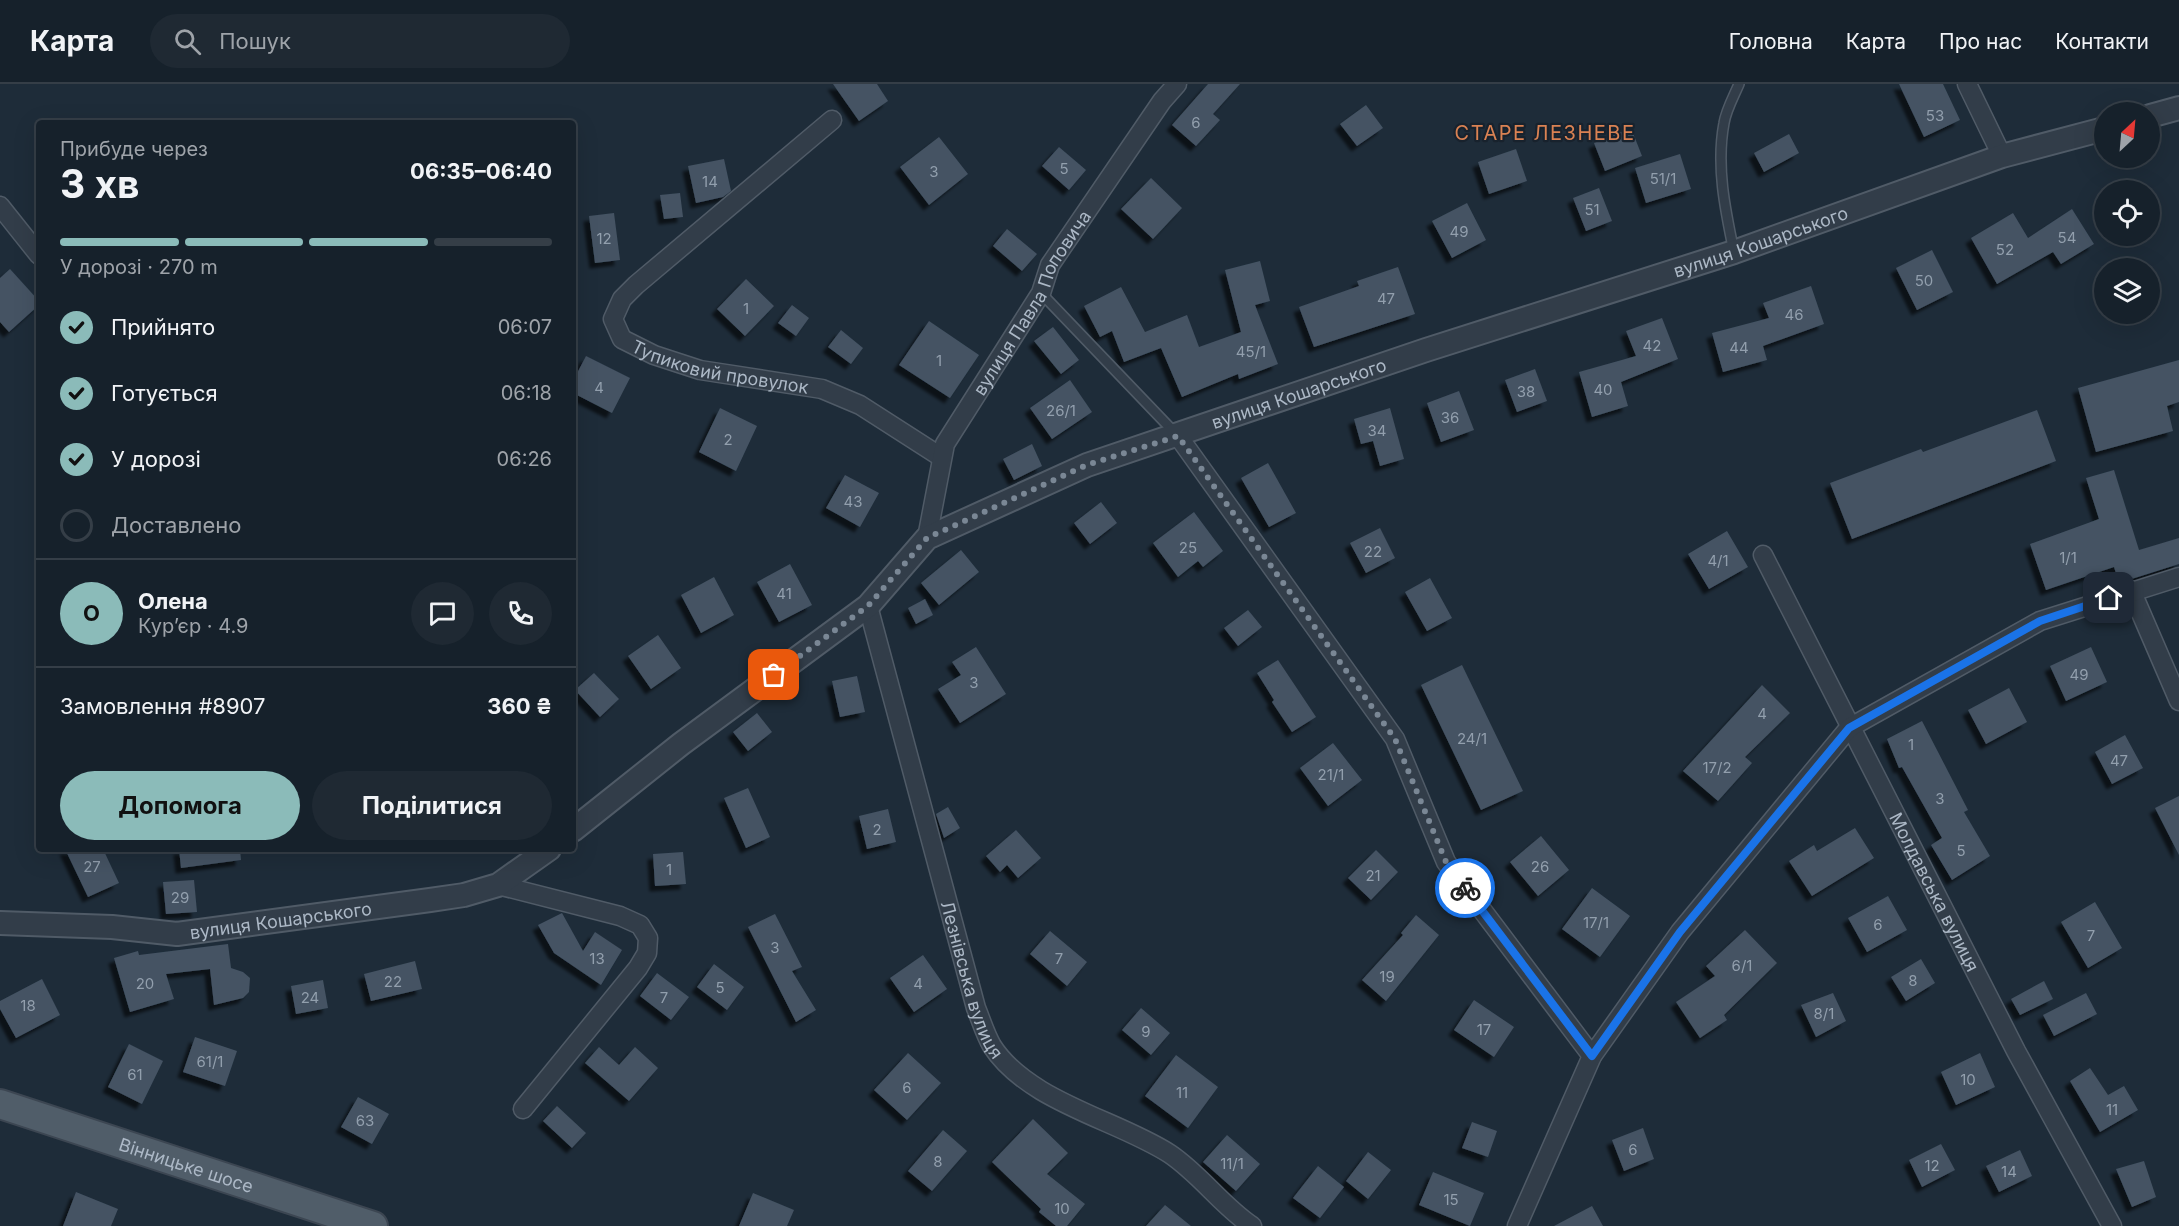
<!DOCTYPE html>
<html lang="uk">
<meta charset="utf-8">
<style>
:root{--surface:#16212b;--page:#1f2933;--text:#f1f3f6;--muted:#9ea3a9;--line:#353e47;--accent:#8bbbb9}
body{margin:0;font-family:Inter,sans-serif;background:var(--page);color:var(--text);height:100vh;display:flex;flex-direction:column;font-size:22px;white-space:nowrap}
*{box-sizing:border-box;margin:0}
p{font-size:20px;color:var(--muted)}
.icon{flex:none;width:33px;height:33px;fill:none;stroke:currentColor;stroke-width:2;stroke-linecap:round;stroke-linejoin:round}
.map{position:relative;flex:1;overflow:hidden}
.side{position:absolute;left:36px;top:36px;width:540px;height:732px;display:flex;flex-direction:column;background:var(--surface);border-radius:6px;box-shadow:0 6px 24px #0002,0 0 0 2px var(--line)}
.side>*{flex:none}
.needle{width:39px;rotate:26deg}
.controls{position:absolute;left:2094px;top:18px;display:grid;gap:12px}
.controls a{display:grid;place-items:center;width:66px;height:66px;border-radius:50%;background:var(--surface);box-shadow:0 6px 24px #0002,0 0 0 2px var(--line);font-size:30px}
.pin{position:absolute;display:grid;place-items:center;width:51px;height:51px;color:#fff;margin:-26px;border-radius:12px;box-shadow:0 3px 9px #0006}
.courier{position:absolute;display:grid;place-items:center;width:60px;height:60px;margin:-30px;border:4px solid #1a73e8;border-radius:50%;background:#fff;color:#222;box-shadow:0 2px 8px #0007}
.head em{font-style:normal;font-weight:700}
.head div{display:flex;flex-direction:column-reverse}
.head{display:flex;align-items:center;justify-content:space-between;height:102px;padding:0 24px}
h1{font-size:39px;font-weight:700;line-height:45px}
.bar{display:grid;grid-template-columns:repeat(4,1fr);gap:9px 6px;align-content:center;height:72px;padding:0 24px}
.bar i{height:8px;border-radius:4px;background:var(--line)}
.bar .on{background:var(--accent)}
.bar p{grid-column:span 4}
.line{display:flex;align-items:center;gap:15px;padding:0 24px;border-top:2px solid var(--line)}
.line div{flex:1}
.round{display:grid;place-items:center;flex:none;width:63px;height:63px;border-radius:32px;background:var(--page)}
ol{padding:0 24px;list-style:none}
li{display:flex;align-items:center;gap:18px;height:66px}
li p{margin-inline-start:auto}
li .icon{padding:6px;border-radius:50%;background:var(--accent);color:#111;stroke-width:4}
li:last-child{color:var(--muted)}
li i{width:33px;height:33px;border:3px solid var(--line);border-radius:50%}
.action{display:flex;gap:12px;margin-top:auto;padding:12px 24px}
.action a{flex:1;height:69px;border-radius:36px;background:var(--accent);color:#111;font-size:24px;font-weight:700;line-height:69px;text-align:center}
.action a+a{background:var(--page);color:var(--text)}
header{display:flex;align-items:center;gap:36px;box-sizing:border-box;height:84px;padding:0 30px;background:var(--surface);border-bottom:2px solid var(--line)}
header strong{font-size:28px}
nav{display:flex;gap:33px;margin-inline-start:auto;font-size:21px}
.search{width:420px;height:54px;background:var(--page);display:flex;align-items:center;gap:15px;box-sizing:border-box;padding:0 21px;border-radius:33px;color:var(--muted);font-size:22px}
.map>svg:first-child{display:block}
.building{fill:#445363;filter:url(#shadow)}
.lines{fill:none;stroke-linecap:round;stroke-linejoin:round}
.service-casing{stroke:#505b67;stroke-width:12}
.minor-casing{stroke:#505b67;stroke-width:21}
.tertiary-casing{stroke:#505b67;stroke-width:26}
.primary-casing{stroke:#3c4652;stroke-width:32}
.service{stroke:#323d49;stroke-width:9}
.minor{stroke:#323d49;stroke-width:18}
.tertiary{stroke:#323d49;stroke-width:22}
.primary{stroke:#505d69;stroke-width:28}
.done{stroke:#7a8795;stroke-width:6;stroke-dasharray:0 10.8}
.route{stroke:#1a73e8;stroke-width:8}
.labels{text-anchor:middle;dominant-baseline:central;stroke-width:4.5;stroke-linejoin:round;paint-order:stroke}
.number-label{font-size:15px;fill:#929fad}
.street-label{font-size:18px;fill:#acb8c6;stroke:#18222d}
.neighbourhood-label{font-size:20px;letter-spacing:1.5px;fill:#da8253;stroke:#18222d}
</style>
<header>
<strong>Карта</strong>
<div class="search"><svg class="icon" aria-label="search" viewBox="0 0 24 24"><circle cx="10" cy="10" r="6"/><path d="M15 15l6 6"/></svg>Пошук</div>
<nav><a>Головна</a><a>Карта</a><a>Про нас</a><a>Контакти</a></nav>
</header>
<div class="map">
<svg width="2179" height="1142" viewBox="0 0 2179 1142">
<defs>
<filter id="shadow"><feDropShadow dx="-5.5" dy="5.5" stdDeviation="1.5" flood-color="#0009"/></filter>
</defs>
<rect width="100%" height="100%" fill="#1e2c39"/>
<path class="building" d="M 833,0 L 877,0 L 888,17 L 859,37 Z
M 1208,0 L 1240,0 L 1213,30 L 1220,36 L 1196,62 L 1172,41 Z
M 1899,0 L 1943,0 L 1960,36 L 1924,53 Z
M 1366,21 L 1383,44 L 1357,62 L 1340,40 Z
M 1631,44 L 1642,72 L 1605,87 L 1594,59 Z
M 1789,50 L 1799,69 L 1764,88 L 1754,69 Z
M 939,53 L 968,90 L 929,121 L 900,83 Z
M 1059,63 L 1086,86 L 1069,106 L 1042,82 Z
M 1516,65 L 1527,97 L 1489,110 L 1478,78 Z
M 1680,70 L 1691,105 L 1646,119 L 1635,84 Z
M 724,75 L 731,107 L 723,113 L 696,119 L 688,82 Z
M 1151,94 L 1182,124 L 1153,155 L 1121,125 Z
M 1599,104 L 1612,137 L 1586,147 L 1573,114 Z
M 680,109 L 683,133 L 664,135 L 660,111 Z
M 1467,119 L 1486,156 L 1452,174 L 1432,137 Z
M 2072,125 L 2094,160 L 2061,180 L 2053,168 L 1997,200 L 1971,154 L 2013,129 L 2028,154 Z
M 614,129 L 620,176 L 595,179 L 589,132 Z
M 1007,145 L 1037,170 L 1022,187 L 993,162 Z
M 1932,166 L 1953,208 L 1917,226 L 1896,184 Z
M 1260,177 L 1270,217 L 1255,221 L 1278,280 L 1239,295 L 1238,290 L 1182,313 L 1161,264 L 1124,278 L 1112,247 L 1100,253 L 1084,222 L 1121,203 L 1145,248 L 1187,231 L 1199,263 L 1241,248 L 1225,186 Z
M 1398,183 L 1415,230 L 1314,263 L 1299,223 L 1359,202 L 1357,197 Z
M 10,185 L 39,217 L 39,221 L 9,248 L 0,238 L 0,194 Z
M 746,195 L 774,222 L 745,252 L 717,225 Z
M 1811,202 L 1824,240 L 1763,262 L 1767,276 L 1723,288 L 1712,249 L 1769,234 L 1763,219 Z
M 792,221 L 809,234 L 796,252 L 778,239 Z
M 1662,234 L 1678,275 L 1621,298 L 1628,322 L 1592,333 L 1579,288 L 1636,272 L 1626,247 Z
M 929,237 L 979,271 L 950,314 L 899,281 Z
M 1053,243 L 1079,276 L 1061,290 L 1034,257 Z
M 841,246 L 863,264 L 851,280 L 828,263 Z
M 586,272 L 630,294 L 612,329 L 573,309 L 573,297 Z
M 2179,276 L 2179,318 L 2167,322 L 2173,347 L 2096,368 L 2078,304 Z
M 1535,285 L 1547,317 L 1517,328 L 1505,296 Z
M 1070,296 L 1092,328 L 1052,355 L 1030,324 Z
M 1459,307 L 1474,346 L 1441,358 L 1427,319 Z
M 720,324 L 757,342 L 736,387 L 699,368 Z
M 1390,324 L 1404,375 L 1380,382 L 1373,357 L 1361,360 L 1354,335 Z
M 2037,326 L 2056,377 L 1852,455 L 1830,399 L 1921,365 L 1923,368 Z
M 1032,360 L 1042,382 L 1014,396 L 1003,375 Z
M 1268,379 L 1296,429 L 1269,443 L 1241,394 Z
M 2114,386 L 2139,466 L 2179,454 L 2179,480 L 2119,499 L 2114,483 L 2046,506 L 2030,460 L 2099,435 L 2086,394 Z
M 845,391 L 879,409 L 860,443 L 826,424 Z
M 1101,418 L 1117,439 L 1090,460 L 1074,439 Z
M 1194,428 L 1223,467 L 1203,483 L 1198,477 L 1178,493 L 1153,459 Z
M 1380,444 L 1395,474 L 1366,489 L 1350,459 Z
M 1727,447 L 1748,483 L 1709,505 L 1688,470 Z
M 961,466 L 979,488 L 939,521 L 921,499 Z
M 790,480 L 812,521 L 779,538 L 757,498 Z
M 714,493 L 734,531 L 701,549 L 681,511 Z
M 1430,494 L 1452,534 L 1427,547 L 1405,508 Z
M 925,515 L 933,531 L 916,540 L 908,524 Z
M 1248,526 L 1262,543 L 1238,562 L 1224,544 Z
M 658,551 L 681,584 L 651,605 L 628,572 Z
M 976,563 L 1006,610 L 960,639 L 938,605 L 961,591 L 952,578 Z
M 2091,563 L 2107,598 L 2066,617 L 2050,582 Z
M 1278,576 L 1316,633 L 1292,648 L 1272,618 L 1274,616 L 1257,589 Z
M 1462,581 L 1523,707 L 1481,726 L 1421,601 Z
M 594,589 L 619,615 L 600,633 L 575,606 Z
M 857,592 L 865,628 L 840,633 L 832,597 Z
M 1762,601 L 1790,629 L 1745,673 L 1752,679 L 1718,717 L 1683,687 Z
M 2009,604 L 2027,638 L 1986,660 L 1968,626 Z
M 757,629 L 772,648 L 748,667 L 733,648 Z
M 1922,637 L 1968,726 L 1964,728 L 1990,772 L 1952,796 L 1931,761 L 1942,754 L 1902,683 L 1899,684 L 1887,655 Z
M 2125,651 L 2143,684 L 2112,700 L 2095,668 Z
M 1333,659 L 1362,696 L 1328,722 L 1300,684 Z
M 748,704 L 770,753 L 746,764 L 724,714 Z
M 2179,712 L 2179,771 L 2155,724 Z
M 948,723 L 960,744 L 944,754 L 936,730 Z
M 888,725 L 896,758 L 867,765 L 859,732 Z
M 1855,744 L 1874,774 L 1812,812 L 1789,777 L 1814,761 L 1817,767 Z
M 1016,746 L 1041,774 L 1018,794 L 1007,781 L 1000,788 L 986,772 Z
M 1541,752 L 1569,786 L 1538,812 L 1510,778 Z
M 65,765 L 103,765 L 119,799 L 88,813 Z
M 179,765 L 240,765 L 241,776 L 181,784 Z
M 1376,766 L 1398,788 L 1371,816 L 1348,794 Z
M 683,768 L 686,800 L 655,802 L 653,770 Z
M 194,796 L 197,828 L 166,830 L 163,798 Z
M 1592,804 L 1630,832 L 1600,873 L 1562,845 Z
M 1888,812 L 1907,846 L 1867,868 L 1848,834 Z
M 2095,818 L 2122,864 L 2088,884 L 2061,838 Z
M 562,829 L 583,867 L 595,848 L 622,866 L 601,901 L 554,869 L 538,841 Z
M 775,830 L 802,883 L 792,887 L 816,926 L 796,938 L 748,843 Z
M 1416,831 L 1439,851 L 1386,917 L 1362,896 L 1403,851 L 1401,849 Z
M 1745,846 L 1777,879 L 1724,931 L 1727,936 L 1700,954 L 1676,918 L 1715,892 L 1706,882 Z
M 1050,847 L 1087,878 L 1067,902 L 1030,870 Z
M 228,860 L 231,884 L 243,888 L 250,894 L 249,908 L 243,914 L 214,921 L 210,885 L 166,890 L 174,915 L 130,928 L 114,874 L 138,867 L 139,871 Z
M 923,871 L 947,905 L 914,928 L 890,894 Z
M 1921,875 L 1935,899 L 1906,917 L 1891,893 Z
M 415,877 L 422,905 L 371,917 L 364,890 Z
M 714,880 L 744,903 L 727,926 L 697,903 Z
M 657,889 L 689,913 L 671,936 L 640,912 Z
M 42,895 L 60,931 L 16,954 L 0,925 L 0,917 Z
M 323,896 L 328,924 L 296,930 L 291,902 Z
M 2044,897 L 2053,915 L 2020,931 L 2011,915 Z
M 1833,909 L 1846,937 L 1816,953 L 1801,921 Z
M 2086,909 L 2097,930 L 2054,952 L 2043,931 Z
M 1474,916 L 1514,943 L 1494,973 L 1454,946 Z
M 1141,924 L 1170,949 L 1151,971 L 1122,946 Z
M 195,953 L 237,967 L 225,1002 L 183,988 Z
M 129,960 L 163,977 L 142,1020 L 108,1003 Z
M 599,963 L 619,981 L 635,963 L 658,984 L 629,1017 L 585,979 Z
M 908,969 L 941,999 L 907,1036 L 874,1006 Z
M 1980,969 L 1995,1003 L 1956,1021 L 1941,988 Z
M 1176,971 L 1218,1003 L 1188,1044 L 1145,1012 Z
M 2090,984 L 2108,1011 L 2124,1002 L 2138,1026 L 2100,1048 L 2070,997 Z
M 358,1013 L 389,1030 L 372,1060 L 341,1043 Z
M 557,1022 L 586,1049 L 572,1064 L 543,1037 Z
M 1033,1035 L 1068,1069 L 1047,1090 L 1085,1120 L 1067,1142 L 1056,1142 L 1039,1128 L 1041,1125 L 992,1078 Z
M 1472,1038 L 1497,1047 L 1488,1073 L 1462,1064 Z
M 1643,1044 L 1654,1075 L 1624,1087 L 1612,1056 Z
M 943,1046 L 967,1067 L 932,1107 L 908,1087 Z
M 1227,1051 L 1260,1080 L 1236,1107 L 1203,1078 Z
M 1941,1060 L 1955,1086 L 1922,1103 L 1909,1076 Z
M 2020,1066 L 2032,1092 L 1999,1108 L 1986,1082 Z
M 1368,1068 L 1391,1086 L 1368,1115 L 1346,1097 Z
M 2144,1077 L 2156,1113 L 2132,1123 L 2116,1085 Z
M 1318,1082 L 1344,1103 L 1320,1134 L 1293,1114 Z
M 1433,1088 L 1484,1109 L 1470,1142 L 1419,1121 Z
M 76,1108 L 118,1125 L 111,1142 L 63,1142 Z
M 753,1109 L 794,1126 L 787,1142 L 739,1142 Z
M 1165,1121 L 1191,1142 L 1146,1142 Z
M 1592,1122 L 1603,1142 L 1554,1142 Z"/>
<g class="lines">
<defs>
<path id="service" d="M 1734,168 C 1725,125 1716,82 1724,39 C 1726,26 1734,12 1739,0
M 1041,209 L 1176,350"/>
<g id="minor">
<path d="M 1967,0 L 2002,72"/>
<path id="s1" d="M 832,36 L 636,201 L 622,215 L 613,235 L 622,255 L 654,271 L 700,286 L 822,305 L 860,321 L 941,373"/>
<path d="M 0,122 L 39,171"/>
<path d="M 1178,352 L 1395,655 L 1446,778 L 1592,972"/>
<path id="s2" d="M 927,454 L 945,360 L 1041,209 L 1050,181 L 1162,17 L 1177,0"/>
<path id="s3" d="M 1763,471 L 2016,967 L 2112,1142"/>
<path d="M 2131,506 L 2179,617"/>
<path id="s4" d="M 868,522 L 976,924 C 981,936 985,950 992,962 C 1028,1018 1118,1036 1170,1070 C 1201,1091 1222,1122 1252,1142"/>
<path d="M 498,801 L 620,832 L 640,841 L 648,854 L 647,869 L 638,884 L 523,1025"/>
<path d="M 1517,1142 L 1592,972 L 1680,848 L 1849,644 L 2040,537 L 2179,493"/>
</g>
<g id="tertiary">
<path d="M 2150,32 L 2179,24"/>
<path id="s5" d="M 573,746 L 681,660 L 868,522 L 927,454 L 1087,381 L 1426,266 L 1734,168 L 2002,72 L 2104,45"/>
<path id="s6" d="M 0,839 L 112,843 L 177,850 L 430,816 L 464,811 L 498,801 L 549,765"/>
</g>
<g id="primary">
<path id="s7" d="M 0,1020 L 373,1142"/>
</g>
</defs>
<use href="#service" class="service-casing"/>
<use href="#minor" class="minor-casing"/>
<use href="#tertiary" class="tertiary-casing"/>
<use href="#primary" class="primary-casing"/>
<use href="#service" class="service"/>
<use href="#minor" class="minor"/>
<use href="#tertiary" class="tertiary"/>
<use href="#primary" class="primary"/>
</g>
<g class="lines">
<path class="done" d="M 774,591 L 868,522 L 927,454 L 1087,381 L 1178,352 L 1395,655 L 1446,778 L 1465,804"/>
<path class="route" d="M 1465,804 L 1592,972 L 1680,848 L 1849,644 L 2040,537 L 2109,514"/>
</g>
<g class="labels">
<g class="number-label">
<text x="1935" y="31">53</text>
<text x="1196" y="38">6</text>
<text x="1064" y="84">5</text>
<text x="934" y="87">3</text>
<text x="1663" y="94">51/1</text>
<text x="710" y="97">14</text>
<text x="1592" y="125">51</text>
<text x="1459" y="147">49</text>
<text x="2067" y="153">54</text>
<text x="604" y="154">12</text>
<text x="2005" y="165">52</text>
<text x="1924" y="196">50</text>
<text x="1386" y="214">47</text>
<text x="746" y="224">1</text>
<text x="1794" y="230">46</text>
<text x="1652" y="261">42</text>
<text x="1739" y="263">44</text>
<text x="1251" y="267">45/1</text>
<text x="939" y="276">1</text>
<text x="599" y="303">4</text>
<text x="1603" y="305">40</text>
<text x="1526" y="307">38</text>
<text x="1061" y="326">26/1</text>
<text x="1450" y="333">36</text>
<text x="1377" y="346">34</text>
<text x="728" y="355">2</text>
<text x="853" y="417">43</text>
<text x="1188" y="463">25</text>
<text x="1373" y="467">22</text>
<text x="2068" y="473">1/1</text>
<text x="1718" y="476">4/1</text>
<text x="784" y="509">41</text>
<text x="2079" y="590">49</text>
<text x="974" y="598">3</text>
<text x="1762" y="629">4</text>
<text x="1472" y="654">24/1</text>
<text x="1911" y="660">1</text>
<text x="2119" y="676">47</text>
<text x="1717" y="683">17/2</text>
<text x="1331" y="690">21/1</text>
<text x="1940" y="714">3</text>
<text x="877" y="745">2</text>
<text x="1961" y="766">5</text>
<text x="92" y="782">27</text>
<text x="1540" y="782">26</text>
<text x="669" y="785">1</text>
<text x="1373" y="791">21</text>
<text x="180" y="813">29</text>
<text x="1596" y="838">17/1</text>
<text x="1878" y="840">6</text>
<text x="2091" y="851">7</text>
<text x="775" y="863">3</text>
<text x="597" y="874">13</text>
<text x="1059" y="874">7</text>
<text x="1742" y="881">6/1</text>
<text x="1387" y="892">19</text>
<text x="1913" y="896">8</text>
<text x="393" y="897">22</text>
<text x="145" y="899">20</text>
<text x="918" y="899">4</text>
<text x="720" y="903">5</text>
<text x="310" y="913">24</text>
<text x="664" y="913">7</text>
<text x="28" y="921">18</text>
<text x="1824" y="929">8/1</text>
<text x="1484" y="945">17</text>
<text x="1146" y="947">9</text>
<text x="210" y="977">61/1</text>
<text x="135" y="990">61</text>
<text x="1968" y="995">10</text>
<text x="907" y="1003">6</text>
<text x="1182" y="1008">11</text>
<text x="2112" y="1025">11</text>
<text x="365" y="1036">63</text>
<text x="1633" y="1065">6</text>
<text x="938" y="1077">8</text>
<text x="1232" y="1079">11/1</text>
<text x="1932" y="1081">12</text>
<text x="2009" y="1087">14</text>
<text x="1451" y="1115">15</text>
<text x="1062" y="1124">10</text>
</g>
<g class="street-label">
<text stroke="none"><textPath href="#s5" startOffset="1346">вулиця Кошарського</textPath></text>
<text stroke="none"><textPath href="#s2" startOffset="262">вулиця Павла Поповича</textPath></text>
<text stroke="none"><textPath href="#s1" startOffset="423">Тупиковий провулок</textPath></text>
<text stroke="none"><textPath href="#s5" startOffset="860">вулиця Кошарського</textPath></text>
<text stroke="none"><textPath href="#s3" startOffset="378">Молдавська вулиця</textPath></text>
<text stroke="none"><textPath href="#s6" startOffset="282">вулиця Кошарського</textPath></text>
<text stroke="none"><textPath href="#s4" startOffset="388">Лезнівська вулиця</textPath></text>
<text stroke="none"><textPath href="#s7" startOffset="196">Вінницьке шосе</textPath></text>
</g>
<g class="neighbourhood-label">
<text x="1545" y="49">СТАРЕ ЛЕЗНЕВЕ</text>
</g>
</g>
</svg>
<div class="controls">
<a><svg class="needle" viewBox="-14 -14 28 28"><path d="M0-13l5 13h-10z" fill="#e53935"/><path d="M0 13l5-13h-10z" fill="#9ea3a9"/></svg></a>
<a><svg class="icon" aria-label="locate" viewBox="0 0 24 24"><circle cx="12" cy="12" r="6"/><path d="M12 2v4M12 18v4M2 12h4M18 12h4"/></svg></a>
<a><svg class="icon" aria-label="layers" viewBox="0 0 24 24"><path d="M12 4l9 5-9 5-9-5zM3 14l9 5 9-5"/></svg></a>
</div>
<div class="pin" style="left:774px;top:591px;background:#ea580c"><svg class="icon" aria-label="bag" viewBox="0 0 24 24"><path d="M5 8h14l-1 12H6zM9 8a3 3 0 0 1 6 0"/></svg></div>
<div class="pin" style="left:2109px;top:514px;background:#1f2937"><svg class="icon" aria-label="home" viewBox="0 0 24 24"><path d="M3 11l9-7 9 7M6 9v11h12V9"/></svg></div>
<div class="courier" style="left:1465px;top:804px"><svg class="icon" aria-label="bike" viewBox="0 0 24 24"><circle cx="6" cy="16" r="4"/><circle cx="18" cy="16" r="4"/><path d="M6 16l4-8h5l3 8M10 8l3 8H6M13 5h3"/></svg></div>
<section class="side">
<div class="head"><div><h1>3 хв</h1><p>Прибуде через</p></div><em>06:35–06:40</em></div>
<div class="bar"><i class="on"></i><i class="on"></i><i class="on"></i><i></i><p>У дорозі · 270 m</p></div>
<ol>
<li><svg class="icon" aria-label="check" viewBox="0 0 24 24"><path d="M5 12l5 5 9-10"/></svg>Прийнято<p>06:07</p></li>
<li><svg class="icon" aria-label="check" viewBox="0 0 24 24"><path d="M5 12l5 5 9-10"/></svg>Готується<p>06:18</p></li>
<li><svg class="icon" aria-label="check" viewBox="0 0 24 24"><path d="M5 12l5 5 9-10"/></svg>У дорозі<p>06:26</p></li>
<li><i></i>Доставлено</li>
</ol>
<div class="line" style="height:108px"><b class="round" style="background:var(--accent);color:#111">О</b><div><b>Олена</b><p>Кур’єр · 4.9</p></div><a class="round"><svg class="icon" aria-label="chat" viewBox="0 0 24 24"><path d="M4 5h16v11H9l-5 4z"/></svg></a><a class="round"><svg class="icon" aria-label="phone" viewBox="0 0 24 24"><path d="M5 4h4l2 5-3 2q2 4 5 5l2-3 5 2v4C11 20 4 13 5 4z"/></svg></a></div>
<div class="line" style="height:78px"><div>Замовлення #8907</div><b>360 ₴</b></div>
<div class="action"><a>Допомога</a><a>Поділитися</a></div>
</section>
</div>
